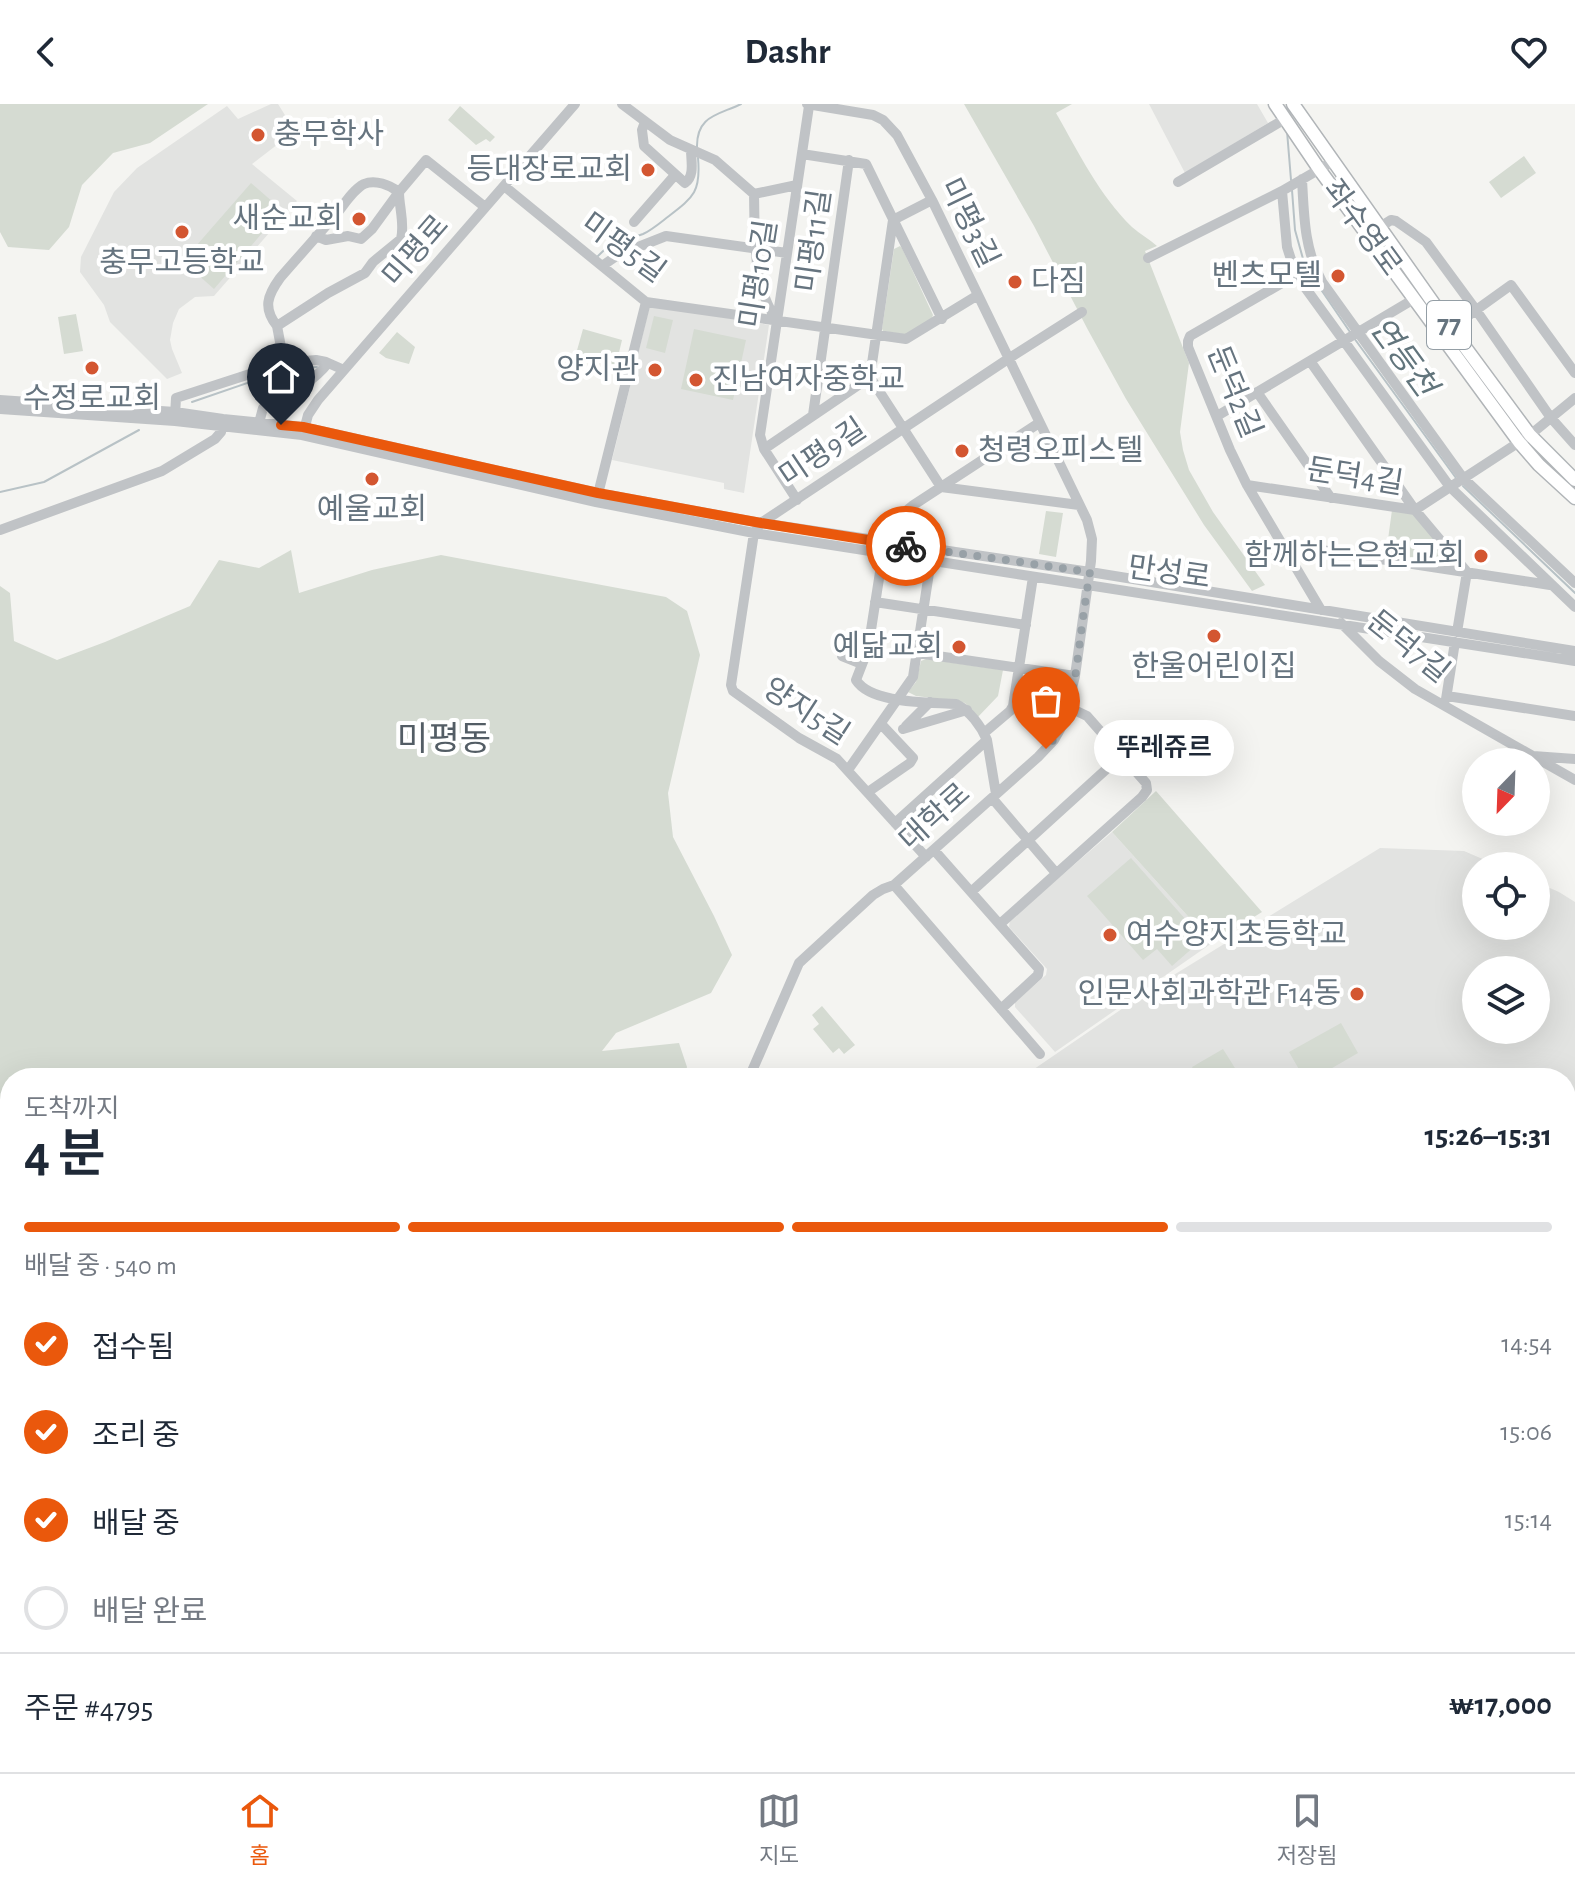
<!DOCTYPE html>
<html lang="ko">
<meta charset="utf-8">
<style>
:root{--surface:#fff;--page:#f6f6f7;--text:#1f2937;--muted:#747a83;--line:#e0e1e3;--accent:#ea580c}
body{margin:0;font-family:"Alegreya Sans","Noto Sans KR",sans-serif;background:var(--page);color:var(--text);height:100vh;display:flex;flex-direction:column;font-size:30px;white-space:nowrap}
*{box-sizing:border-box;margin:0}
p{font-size:26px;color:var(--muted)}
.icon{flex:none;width:44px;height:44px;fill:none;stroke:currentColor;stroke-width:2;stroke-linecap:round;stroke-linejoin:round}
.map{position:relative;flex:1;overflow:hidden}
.sheet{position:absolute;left:0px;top:964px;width:1576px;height:704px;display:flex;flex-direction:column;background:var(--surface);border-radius:32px 32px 0 0;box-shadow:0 8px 32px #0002}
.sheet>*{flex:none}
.needle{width:52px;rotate:203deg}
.controls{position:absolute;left:1462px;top:644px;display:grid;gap:16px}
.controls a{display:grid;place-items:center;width:88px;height:88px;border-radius:50%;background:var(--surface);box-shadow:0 8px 32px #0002;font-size:40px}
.pin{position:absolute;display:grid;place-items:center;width:68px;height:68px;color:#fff;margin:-82px -34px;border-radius:50% 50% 50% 0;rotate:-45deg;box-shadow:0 0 8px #0007}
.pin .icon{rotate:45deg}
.courier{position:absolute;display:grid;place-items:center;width:80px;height:80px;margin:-40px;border:6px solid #ea580c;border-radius:50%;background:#fff;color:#222;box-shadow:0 2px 10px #0007}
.bubble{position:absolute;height:56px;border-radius:28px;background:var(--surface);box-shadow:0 8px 32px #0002;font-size:26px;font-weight:600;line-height:56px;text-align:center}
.head em{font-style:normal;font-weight:600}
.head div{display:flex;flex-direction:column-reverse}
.head{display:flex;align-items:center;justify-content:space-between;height:136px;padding:0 24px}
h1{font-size:52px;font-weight:600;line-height:60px}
.bar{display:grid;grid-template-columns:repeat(4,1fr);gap:12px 8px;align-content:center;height:96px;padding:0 24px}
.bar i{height:10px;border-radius:6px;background:var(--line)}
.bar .current{background:var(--accent)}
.bar p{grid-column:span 4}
.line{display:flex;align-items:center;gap:20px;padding:0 24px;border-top:2px solid var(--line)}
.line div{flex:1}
ol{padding:0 24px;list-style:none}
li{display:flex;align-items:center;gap:24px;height:88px}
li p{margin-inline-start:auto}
li .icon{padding:8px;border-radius:50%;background:var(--accent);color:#fff;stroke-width:4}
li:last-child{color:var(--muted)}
li i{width:44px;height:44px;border:4px solid var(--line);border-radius:50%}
header{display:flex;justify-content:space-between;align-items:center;height:104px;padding:0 24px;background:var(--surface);font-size:36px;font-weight:600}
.dock{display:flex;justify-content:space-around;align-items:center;height:112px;border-top:2px solid var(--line);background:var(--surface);font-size:22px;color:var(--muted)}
.dock a{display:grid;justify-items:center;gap:4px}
.dock .current{color:var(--accent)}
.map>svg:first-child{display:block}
.built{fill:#e2e3e1;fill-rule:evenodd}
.green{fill:#d5dbd2}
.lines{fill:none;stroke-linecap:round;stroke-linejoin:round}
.stream{stroke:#b8c2c6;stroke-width:2}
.river{stroke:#b8c2c6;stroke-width:14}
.major-casing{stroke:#b1b5b8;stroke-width:15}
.minor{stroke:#c0c3c6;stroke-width:10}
.major{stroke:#fff;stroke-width:12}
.done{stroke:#98a1a7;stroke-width:8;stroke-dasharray:0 14.4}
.route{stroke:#ea580c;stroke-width:10}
.poi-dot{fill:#d35631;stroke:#fff;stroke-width:3}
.labels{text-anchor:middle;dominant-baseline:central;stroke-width:8;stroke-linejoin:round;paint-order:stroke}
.shield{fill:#fff;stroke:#949ea5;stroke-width:2}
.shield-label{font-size:28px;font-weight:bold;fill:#66747f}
.poi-label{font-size:30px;fill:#66747f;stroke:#fff;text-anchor:end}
.street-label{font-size:30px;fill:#66747f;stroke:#fff}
.water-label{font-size:32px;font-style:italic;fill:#62757c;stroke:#fff}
.quarter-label{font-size:34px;fill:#535d65;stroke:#fff}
</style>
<header><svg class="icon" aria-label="back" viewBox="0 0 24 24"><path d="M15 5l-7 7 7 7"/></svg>Dashr<svg class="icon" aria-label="heart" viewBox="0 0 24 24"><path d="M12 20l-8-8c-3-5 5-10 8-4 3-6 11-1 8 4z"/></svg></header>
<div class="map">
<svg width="1575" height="1668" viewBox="0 0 1575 1668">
<rect width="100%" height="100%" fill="#f4f4f1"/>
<path class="built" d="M 271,0 L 278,0 L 295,27 L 252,60 L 297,97 L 214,192 L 195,193 L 179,205 L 173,219 L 170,236 L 172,245 L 182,269 L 167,275 L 110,218 L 104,201 L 80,168 L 81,153 L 114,88 L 137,64 L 227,2 L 238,15 Z
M 1149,0 L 1257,0 L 1268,19 L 1185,69 Z
M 650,201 L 769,221 L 744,389 L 724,385 L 724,379 L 612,356 Z
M 1112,728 L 1212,839 L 1055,948 L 1015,903 L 1015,898 L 1046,871 L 1047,865 L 1009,823 L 1010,816 Z
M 1380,744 L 1464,747 L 1499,762 L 1476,762 L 1476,822 L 1536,822 L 1536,778 L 1559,788 L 1575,798 L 1575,1207 L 1566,1214 L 1566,974 L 1021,974 L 1151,885 ZM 1476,866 L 1536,866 L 1536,926 L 1476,926 Z"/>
<path class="green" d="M 0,0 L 208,0 L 150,39 L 113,49 L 82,81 L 69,123 L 49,146 L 8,143 L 0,128 Z
M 964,0 L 1072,0 L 1056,9 C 1079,49 1099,91 1132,123 C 1140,130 1149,135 1157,142 L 1145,147 L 1189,259 L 1180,328 L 1183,346 L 1189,366 L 1213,408 L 1265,481 L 1252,487 L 1204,421 L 1126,295 L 1088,226 L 1034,122 Z
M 460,2 L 495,33 L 490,38 L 486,35 L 476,41 L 448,16 Z
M 1524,52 L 1536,69 L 1501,94 L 1489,78 Z
M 251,79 L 282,106 L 214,185 L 188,162 L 202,147 L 196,142 Z
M 900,142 L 902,144 L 933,211 L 931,217 L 908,231 L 883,227 L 882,225 L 894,145 Z
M 76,210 L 83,247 L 64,250 L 58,213 Z
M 654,212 L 673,216 L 665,249 L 646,244 Z
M 583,225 L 622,236 L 616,261 L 576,250 Z
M 694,225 L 746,236 L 733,296 L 681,285 Z
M 397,228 L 415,243 L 409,260 L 386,254 L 379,249 Z
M 1392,406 L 1414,409 L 1453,456 L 1452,460 L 1386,450 Z
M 1046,407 L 1063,409 L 1056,453 L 1039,450 Z
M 291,446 L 299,489 L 372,466 L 441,451 L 666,493 L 687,507 L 700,551 L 668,689 L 673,733 L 714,812 L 732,851 L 711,889 L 616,929 L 602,947 L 679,939 L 687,963 L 684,974 L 10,974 L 10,1658 L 486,1658 L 483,1668 L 0,1668 L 0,482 L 10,489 L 14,537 L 57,556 L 105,538 L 190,502 L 219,456 L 259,464 Z
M 926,555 L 1003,566 L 998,592 L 977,614 L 965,599 L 958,597 L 916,592 L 908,588 L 916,578 L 921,557 Z
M 1156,687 L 1262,808 L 1212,839 L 1112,728 Z
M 1131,754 L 1203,835 L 1172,862 L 1157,845 L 1143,856 L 1087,792 Z
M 822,902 L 855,941 L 844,950 L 839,944 L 833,949 L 813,925 L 819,920 L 812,911 Z
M 1341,919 L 1358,949 L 1315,974 L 1304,974 L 1289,948 Z
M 1223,945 L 1240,972 L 1236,974 L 1199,974 L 1192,963 Z
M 1575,1241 L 1575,1324 L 1566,1321 L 1566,1246 Z
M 1575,1577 L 1575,1668 L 1522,1668 L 1525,1658 L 1566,1658 L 1566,1590 Z"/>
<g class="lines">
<path class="stream" d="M 1287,27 L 1291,76
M 697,44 C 696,11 719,11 741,0
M 1292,86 L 1295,126 L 1305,162 L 1350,228
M 598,152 C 617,133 620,139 643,130 C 652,126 661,118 669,112 C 694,93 701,87 698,54
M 1354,234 L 1456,374
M 192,298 L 288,265 L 317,263
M 1463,382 L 1575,489
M 0,388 L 44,378 L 139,326
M 1566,1314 L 1575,1318"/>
<path class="river" d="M 1289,1668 L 1290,1658"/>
<defs>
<path id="major" d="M 1275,0 L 1319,65 L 1519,338 L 1539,361 L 1575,394
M 1293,0 L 1451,224 L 1530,331 L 1575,376
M 1566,1552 L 1575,1538
M 1566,1573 L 1575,1560
M 1480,1668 L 1488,1658
M 1494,1668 L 1502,1658"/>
</defs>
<use href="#major" class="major-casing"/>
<path class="minor" d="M 622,0 L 670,36 L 715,56 L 754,90 C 755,129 752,183 777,216
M 645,18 L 642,26 L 644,42 L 685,79 C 695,72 691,57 691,46
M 802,50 L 866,60 L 942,215
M 1302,75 C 1304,111 1304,145 1322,178 L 1463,374 L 1575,479
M 1178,78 L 1285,15
M 504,82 L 646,198 L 906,235 L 978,191
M 1282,87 L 1287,143 L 1296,171 L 1190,232 L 1188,237 L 1188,243 L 1230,346 L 1247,381 L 1321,506
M 754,90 L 797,81
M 893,116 L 870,273 L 941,383
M 893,116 L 932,96
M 634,118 L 675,71
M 1380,123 L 1391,116 L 1396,117 L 1426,138 L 1476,206 L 1551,314 L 1575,341
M 1148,154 L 1282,87 L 1332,58
M 602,162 L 618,151 L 666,132 L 787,149
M 1296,171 L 1450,383 L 1575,503
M 277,222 C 263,204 267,192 280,174 C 299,152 319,130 338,108 C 345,99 354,85 364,80 C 375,75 390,81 399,88 L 372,125 L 361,135 L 348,132 L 326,136 L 316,132
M 1451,224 L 1511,181 L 1575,269
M 1310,257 L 1415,406 L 1467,468 L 1457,528
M 284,259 L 277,222 L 328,189 L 365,169 L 373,158 L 401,135 C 405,120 399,103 399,88 L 426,56 L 485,103
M 1257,288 L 1331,394
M 0,296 L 175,308 L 223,315 L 303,323 L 598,389 L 761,419 L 1090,468 L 1575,547
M 0,305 L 175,317 L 302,331 L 596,398 L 754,429 L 1575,557
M 813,311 L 849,56
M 175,312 L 176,294 L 284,259 L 316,256 L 326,258 L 344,266
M 1217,312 L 1414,195
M 259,319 L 263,304 C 286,291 312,280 328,259
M 303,330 L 308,311 L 318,296 L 575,0
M 764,345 L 870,273
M 1247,381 L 1415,406 L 1530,331 L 1575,294
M 941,383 L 1079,401
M 597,394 L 646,198
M 797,396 L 764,345 L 760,331 L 809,2
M 0,426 L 162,367 L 215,335 L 221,328 L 223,318
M 1282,440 L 1550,481
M 875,498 L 1026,521
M 1341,519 L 1379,557 L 1415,585 L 1575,676
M 917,549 L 1075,572
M 842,552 L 862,560
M 1447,592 L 1575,612
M 1446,595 L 1455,538
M 906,622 L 930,598
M 903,625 L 967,606
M 984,629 L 1010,607 L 1013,602 L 1033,473
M 1533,652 L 1575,655
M 848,666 L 913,573 L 931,456
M 868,688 L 910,659 L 913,654 L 881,620
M 996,690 L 987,636 C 981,622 970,607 956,600 C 928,598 871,600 856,576 L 868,545 L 883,449 L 889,440 L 895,416 L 912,402 L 1039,319
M 992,694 L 1056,769
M 895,719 L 987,636
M 934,746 L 1039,865 L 1038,871 L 1001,905
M 926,753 L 837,655 L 799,634 L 733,587 L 731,581 L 754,429 L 761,419 L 1008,255 L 1082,208
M 894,781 L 1040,950
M 971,788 L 1122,651
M 1000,820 L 1142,693 L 1147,686 L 1146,679 L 1087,612 L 1068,603
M 749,974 L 799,859 L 873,791 L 883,785 L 894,781 L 1038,653 L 1054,636 L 1063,620 L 1075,572 L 1091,457 L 1092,435 L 1087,416 L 932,96 L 897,31 L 883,16 L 873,11 L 807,0
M 1566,1487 L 1575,1491
M 1566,1495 L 1575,1513"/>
<use href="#major" class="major"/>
</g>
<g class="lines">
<path class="done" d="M 906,442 L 1090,468 C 1086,491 1083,514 1080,537 C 1075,574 1072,616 1046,645"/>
<path class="route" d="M 281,321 L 303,323 L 598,389 L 761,419 L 906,442"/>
</g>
<g class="poi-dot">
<circle cx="258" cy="31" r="8"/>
<circle cx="648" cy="66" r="8"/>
<circle cx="359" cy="115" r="8"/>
<circle cx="182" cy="128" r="8"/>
<circle cx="1338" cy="172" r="8"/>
<circle cx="1015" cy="178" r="8"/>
<circle cx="92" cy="264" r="8"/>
<circle cx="655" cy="266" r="8"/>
<circle cx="696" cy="276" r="8"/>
<circle cx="962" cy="347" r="8"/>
<circle cx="372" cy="375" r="8"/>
<circle cx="1481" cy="452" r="8"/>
<circle cx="1214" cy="532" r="8"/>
<circle cx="959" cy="543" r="8"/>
<circle cx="1110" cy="831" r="8"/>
<circle cx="1357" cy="890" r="8"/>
</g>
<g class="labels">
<rect class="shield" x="1427" y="197" width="44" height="48" rx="6"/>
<g class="shield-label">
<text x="1449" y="221">77</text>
</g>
<g class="poi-label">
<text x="274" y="31" text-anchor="start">충무학사</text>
<text x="632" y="66">등대장로교회</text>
<text x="343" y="115">새순교회</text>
<text x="182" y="159" text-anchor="middle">충무고등학교</text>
<text x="1322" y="172">벤츠모텔</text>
<text x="1031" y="178" text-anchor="start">다짐</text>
<text x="639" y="266">양지관</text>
<text x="712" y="276" text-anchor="start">진남여자중학교</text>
<text x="92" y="295" text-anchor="middle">수정로교회</text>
<text x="978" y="347" text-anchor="start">청령오피스텔</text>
<text x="372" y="406" text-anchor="middle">예울교회</text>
<text x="1465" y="452">함께하는은현교회</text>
<text x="943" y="543">예닮교회</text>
<text x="1214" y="563" text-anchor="middle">한울어린이집</text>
<text x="1126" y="831" text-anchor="start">여수양지초등학교</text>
<text x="1341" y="890">인문사회과학관 F14동</text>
</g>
<g class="street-label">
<text transform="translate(969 119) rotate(64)">미평3길</text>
<text transform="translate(1362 124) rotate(54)">좌수영로</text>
<text transform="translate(814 137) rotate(-82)">미평11길</text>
<text transform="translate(623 144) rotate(36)">미평5길</text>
<text transform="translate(416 147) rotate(-49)">미평로</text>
<text transform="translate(759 170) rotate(-81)">미평10길</text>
<text transform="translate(1234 288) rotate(68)">둔덕2길</text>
<text transform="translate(823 349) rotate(-34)">미평9길</text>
<text transform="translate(1355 373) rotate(9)">둔덕4길</text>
<text transform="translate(1169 469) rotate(8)">만성로</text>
<text transform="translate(1408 543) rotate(39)">둔덕7길</text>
<text transform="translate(806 608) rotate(33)">양지5길</text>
<text transform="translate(935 713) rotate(-42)">대학로</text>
</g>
<g class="water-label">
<text transform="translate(1403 253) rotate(54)">연등천</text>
</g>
<g class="quarter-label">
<text x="444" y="636">미평동</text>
</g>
</g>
</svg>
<div class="controls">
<a><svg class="needle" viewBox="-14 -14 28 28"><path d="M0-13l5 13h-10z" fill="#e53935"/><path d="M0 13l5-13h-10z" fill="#747a83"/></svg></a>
<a><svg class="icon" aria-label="locate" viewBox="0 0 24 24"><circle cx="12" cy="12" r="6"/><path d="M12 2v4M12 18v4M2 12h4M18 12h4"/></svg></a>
<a><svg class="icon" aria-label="layers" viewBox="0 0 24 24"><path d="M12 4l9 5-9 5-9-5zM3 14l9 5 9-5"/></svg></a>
</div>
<div class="pin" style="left:1046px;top:645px;background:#ea580c"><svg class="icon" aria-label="bag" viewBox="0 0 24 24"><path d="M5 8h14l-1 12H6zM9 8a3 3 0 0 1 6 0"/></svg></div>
<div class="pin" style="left:281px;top:321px;background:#1f2937"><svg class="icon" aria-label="home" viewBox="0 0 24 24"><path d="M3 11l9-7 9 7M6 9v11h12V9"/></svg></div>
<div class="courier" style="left:906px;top:442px"><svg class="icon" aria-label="bike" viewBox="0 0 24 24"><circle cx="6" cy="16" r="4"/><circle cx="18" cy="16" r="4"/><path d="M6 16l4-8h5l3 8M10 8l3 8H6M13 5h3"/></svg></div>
<div class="bubble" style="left:1094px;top:616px;width:140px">뚜레쥬르</div>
<section class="sheet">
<div class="head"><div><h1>4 분</h1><p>도착까지</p></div><em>15:26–15:31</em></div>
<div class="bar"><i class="current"></i><i class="current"></i><i class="current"></i><i></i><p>배달 중 · 540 m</p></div>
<ol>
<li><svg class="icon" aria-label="check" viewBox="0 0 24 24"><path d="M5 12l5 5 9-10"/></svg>접수됨<p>14:54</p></li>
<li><svg class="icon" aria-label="check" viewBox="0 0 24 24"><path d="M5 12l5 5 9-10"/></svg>조리 중<p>15:06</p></li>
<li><svg class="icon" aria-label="check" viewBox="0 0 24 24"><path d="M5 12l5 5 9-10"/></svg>배달 중<p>15:14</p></li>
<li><i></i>배달 완료</li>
</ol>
<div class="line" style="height:104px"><div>주문 #4795</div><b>₩17,000</b></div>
</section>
</div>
<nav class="dock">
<a class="current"><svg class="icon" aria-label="home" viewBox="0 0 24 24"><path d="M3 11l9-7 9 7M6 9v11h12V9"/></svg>홈</a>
<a><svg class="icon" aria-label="map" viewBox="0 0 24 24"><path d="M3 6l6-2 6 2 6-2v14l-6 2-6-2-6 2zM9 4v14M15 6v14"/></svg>지도</a>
<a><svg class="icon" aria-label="saved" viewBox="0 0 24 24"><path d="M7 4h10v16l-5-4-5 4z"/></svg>저장됨</a>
</nav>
